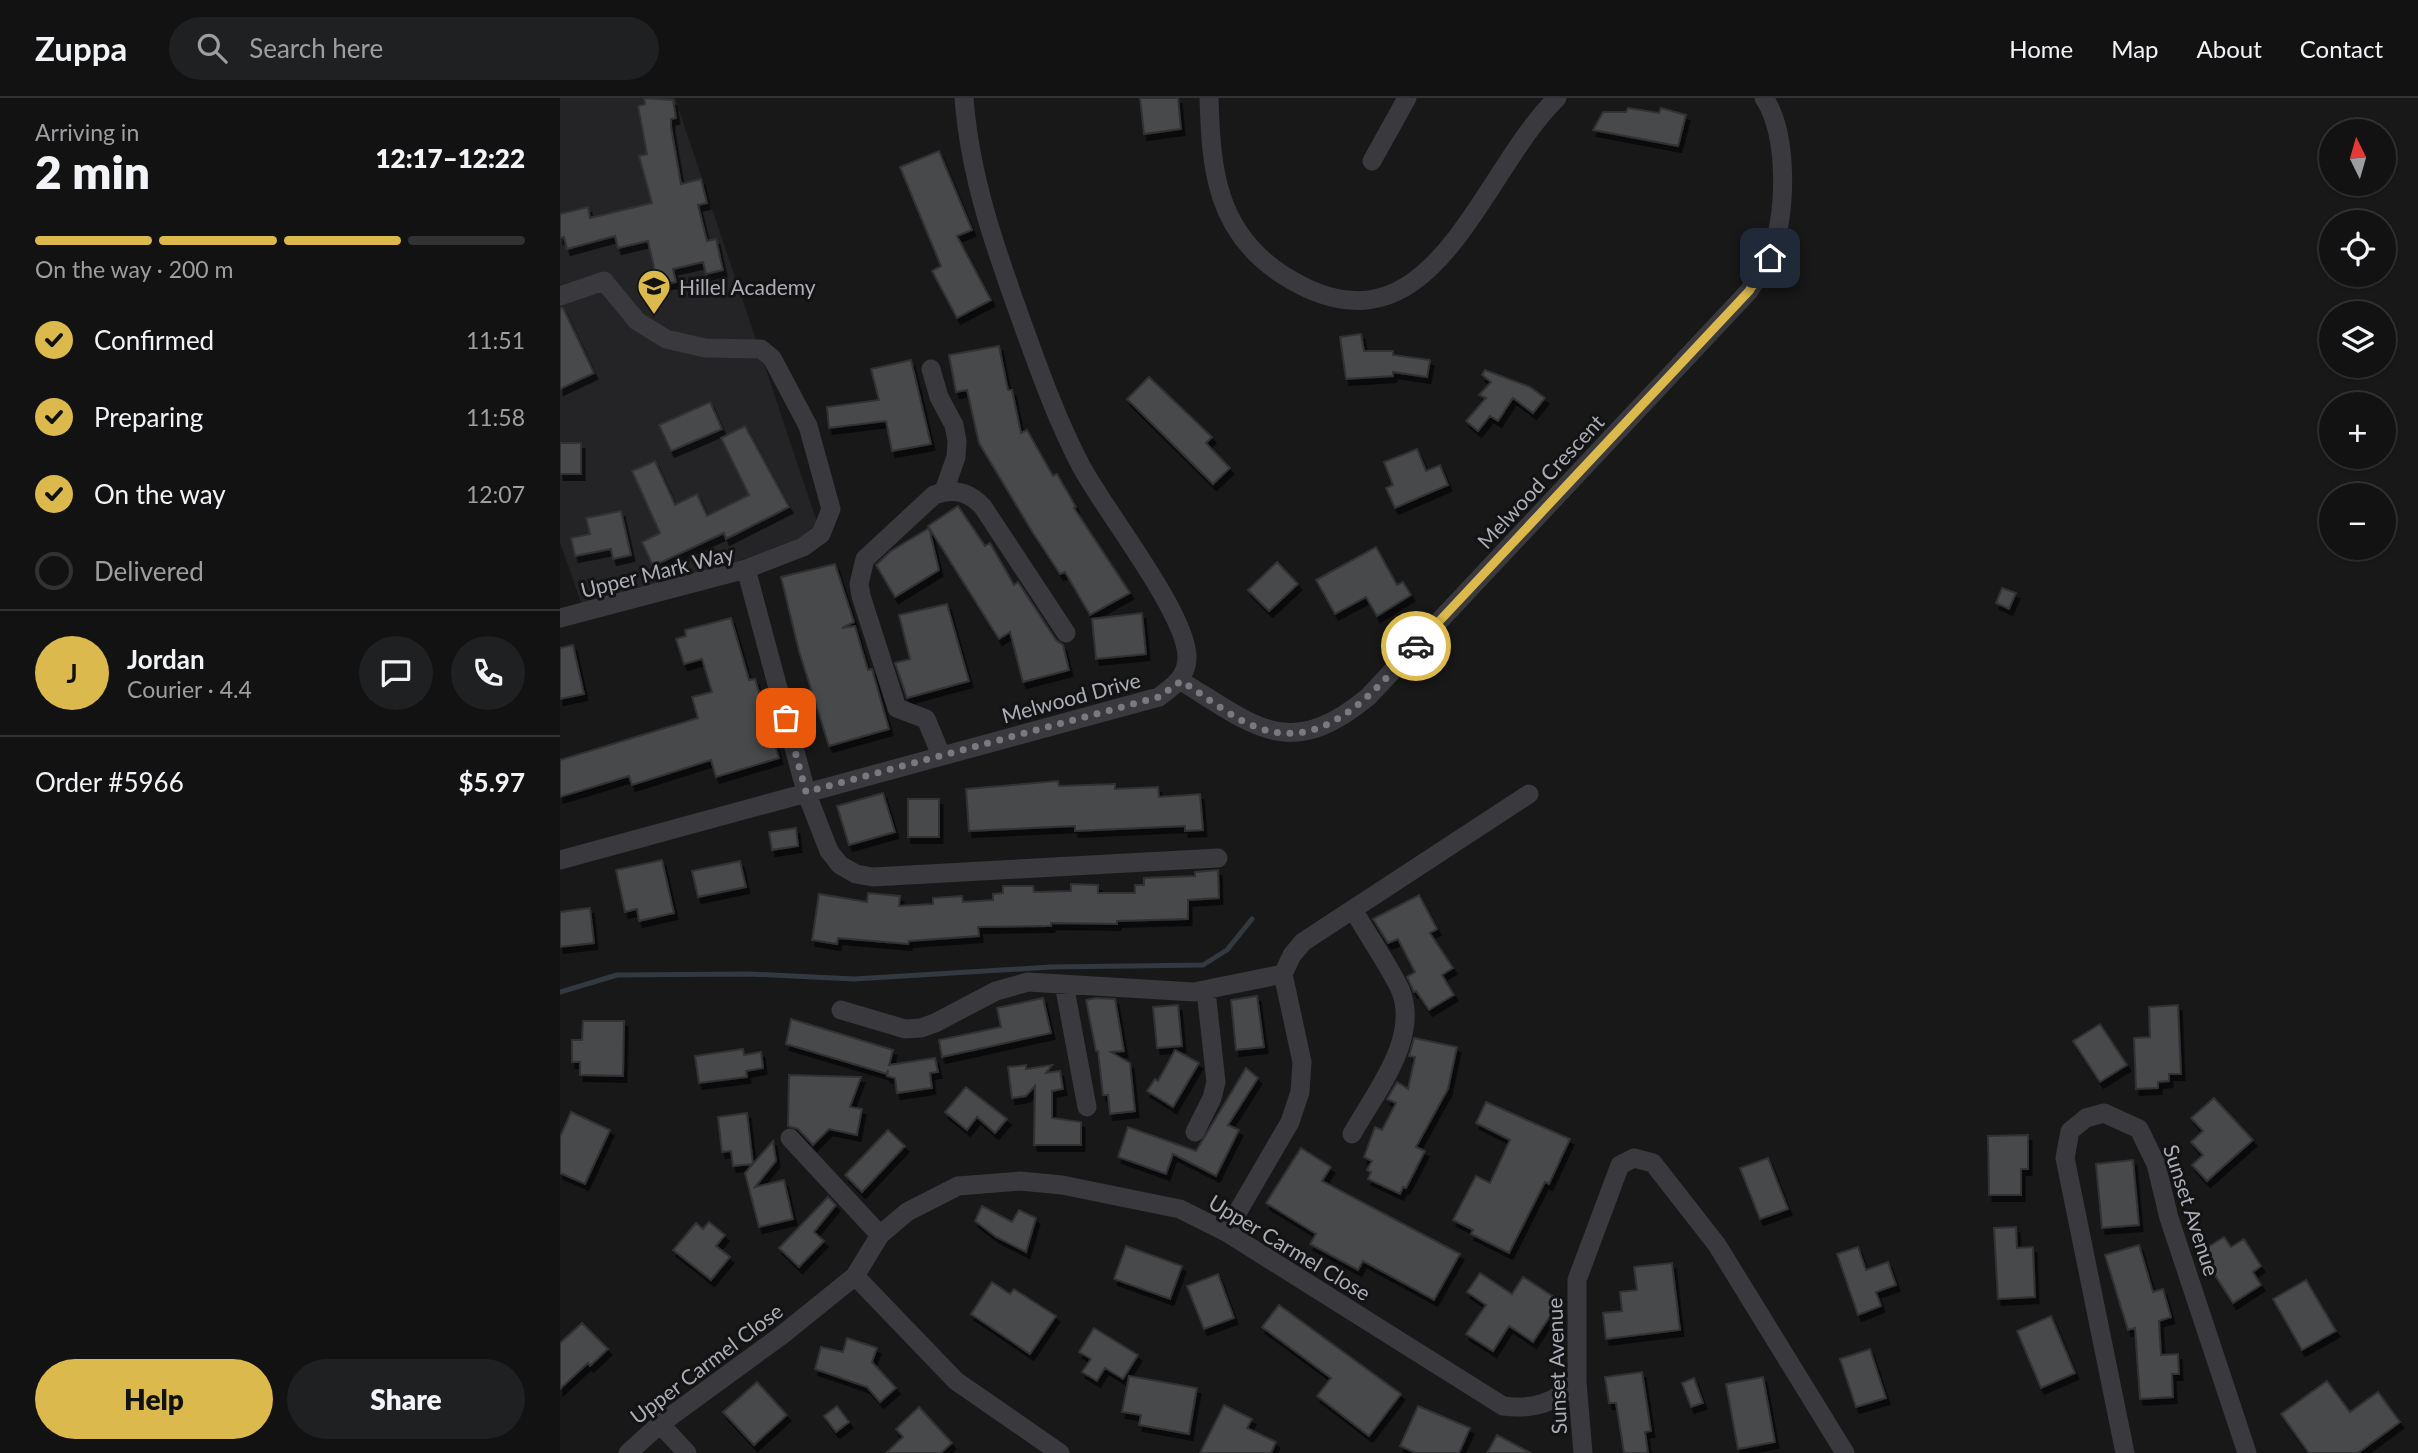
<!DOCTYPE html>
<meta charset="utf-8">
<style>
:root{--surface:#121213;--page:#1f2021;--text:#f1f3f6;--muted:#9c9ea0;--line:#313233;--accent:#dcb94c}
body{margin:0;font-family:Lato,sans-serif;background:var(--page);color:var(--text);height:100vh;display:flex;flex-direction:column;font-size:26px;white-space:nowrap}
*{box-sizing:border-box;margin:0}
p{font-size:23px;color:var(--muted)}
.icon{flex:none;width:38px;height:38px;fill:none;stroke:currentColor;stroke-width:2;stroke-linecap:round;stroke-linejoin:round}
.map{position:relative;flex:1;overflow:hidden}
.panel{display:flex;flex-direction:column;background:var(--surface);width:560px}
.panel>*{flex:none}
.needle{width:46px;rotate:355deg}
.tools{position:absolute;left:1759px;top:21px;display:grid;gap:14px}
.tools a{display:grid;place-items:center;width:77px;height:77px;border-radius:50%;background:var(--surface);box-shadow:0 2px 5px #0004,0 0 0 2px var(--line);font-size:35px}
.pin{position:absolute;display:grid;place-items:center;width:60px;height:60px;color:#fff;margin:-30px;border-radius:14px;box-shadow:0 4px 10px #0006}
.courier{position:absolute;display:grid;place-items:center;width:70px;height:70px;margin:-35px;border:5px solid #dcb94c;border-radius:50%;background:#fff;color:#222;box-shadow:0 2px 9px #0007}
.overview em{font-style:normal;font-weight:800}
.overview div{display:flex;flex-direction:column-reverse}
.overview{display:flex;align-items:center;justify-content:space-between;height:119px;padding:0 35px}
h1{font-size:46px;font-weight:800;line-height:52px}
.bar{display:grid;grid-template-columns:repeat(4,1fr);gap:10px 7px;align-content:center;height:84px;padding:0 35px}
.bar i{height:9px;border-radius:5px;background:var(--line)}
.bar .on{background:var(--accent)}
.bar p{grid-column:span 4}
.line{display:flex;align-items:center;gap:18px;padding:0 35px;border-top:2px solid var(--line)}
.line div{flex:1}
.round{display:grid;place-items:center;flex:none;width:74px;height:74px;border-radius:37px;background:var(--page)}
ol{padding:0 35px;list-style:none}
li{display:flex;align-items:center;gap:21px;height:77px}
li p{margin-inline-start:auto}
li .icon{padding:7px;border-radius:50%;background:var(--accent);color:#111;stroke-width:4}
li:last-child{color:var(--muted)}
li i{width:38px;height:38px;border:4px solid var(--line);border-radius:50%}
.primary-button{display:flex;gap:14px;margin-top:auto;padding:14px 35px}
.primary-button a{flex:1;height:80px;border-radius:42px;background:var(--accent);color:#111;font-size:28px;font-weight:800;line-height:80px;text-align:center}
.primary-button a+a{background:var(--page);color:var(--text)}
header{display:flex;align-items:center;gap:42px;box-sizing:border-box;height:98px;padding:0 35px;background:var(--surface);border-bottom:2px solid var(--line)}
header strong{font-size:33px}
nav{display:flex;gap:38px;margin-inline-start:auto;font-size:24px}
.search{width:490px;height:63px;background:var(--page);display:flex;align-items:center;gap:18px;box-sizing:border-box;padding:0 24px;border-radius:38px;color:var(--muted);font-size:26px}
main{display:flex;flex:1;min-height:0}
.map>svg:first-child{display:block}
.built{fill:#242426}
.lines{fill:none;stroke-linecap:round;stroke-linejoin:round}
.stream{stroke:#333941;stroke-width:5}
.building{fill:#47484b;stroke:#323235;stroke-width:2;filter:url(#shadow)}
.minor{stroke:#39393e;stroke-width:19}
.done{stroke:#787a80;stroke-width:7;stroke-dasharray:0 12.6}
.route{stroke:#dcb94c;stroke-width:9}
.labels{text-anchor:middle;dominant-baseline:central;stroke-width:6;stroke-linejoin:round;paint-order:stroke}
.poi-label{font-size:21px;fill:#abaeb7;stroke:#131314;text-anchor:start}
.street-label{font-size:21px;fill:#abaeb7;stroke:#131314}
</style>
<header>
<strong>Zuppa</strong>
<div class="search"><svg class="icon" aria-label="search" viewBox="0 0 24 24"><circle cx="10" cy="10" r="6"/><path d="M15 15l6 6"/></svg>Search here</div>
<nav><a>Home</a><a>Map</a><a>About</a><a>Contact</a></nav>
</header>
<main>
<section class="panel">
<div class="overview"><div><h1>2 min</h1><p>Arriving in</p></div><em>12:17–12:22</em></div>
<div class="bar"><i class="on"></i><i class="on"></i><i class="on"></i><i></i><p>On the way · 200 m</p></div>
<ol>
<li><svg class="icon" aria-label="check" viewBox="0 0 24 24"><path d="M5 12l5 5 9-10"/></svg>Confirmed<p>11:51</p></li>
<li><svg class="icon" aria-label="check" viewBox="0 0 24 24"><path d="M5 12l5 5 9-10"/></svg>Preparing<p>11:58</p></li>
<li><svg class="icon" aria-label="check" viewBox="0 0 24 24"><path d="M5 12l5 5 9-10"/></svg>On the way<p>12:07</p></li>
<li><i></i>Delivered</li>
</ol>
<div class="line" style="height:126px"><b class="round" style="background:var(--accent);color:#111">J</b><div><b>Jordan</b><p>Courier · 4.4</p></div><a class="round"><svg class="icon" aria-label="chat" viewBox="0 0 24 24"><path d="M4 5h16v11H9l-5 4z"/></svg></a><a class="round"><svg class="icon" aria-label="phone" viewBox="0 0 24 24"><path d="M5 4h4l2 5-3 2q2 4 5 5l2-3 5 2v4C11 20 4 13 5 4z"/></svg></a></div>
<div class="line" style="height:91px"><div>Order #5966</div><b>$5.97</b></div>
<div class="primary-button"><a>Help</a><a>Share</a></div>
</section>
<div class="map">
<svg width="1858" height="1355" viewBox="0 0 1858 1355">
<defs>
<filter id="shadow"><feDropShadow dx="3.5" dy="6" stdDeviation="0" flood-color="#0009"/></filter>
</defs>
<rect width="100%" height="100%" fill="#181819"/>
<path class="built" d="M 0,0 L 115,0 L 261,436 L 24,513 L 0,444 Z"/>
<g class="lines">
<path class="stream" d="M 0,894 L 57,877 L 189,876 L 294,881 L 491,869 L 643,867 L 667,852 L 692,821"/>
</g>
<path class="building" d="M 84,0 L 113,2 L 116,20 L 111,21 L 111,29 L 121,86 L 141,81 L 147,105 L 138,107 L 147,143 L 156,141 L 163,172 L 146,176 L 143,164 L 113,171 L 116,184 L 98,187 L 88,143 L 58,150 L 55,138 L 7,151 L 4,139 L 0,140 L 0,116 L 28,109 L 30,120 L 92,105 L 79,58 L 87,56 L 78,8 L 85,6 Z
M 580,0 L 618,0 L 621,31 L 584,36 Z
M 1068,10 L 1099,15 L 1101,10 L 1126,17 L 1118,48 L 1033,32 L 1043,14 L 1066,14 Z
M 379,53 L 412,132 L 397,138 L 431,202 L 397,220 L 372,173 L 381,168 L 340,69 Z
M 0,210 L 3,210 L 34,275 L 0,291 Z
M 801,236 L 804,253 L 833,253 L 833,257 L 870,262 L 867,279 L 833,274 L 833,278 L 786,281 L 780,239 Z
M 439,248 L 448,292 L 452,292 L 461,335 L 467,332 L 493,378 L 497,376 L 516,409 L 514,410 L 570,495 L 530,517 L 505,474 L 500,476 L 473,435 L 419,345 L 407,292 L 396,294 L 389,257 Z
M 351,262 L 371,346 L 332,353 L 326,323 L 269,330 L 267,309 L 319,302 L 311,271 Z
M 925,272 L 970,289 L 985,300 L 973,315 L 953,300 L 938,323 L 930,318 L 918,333 L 906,323 L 926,300 L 919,297 L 931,284 L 922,277 Z
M 589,279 L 652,339 L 646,345 L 670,370 L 653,386 L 567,301 Z
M 150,304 L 162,331 L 111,353 L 99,327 Z
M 185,328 L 229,409 L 166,441 L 164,435 L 93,468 L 82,444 L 100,435 L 72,373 L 95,363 L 115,407 L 137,396 L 147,418 L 189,397 L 161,340 Z
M 0,345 L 21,345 L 21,376 L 0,376 Z
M 857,351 L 866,373 L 880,367 L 888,387 L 835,410 L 826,390 L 833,387 L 824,364 Z
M 398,408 L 425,448 L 430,445 L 454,487 L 458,484 L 496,542 L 503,547 L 509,572 L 463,584 L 450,534 L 439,541 L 368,428 Z
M 61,413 L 71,457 L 53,461 L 51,451 L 15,458 L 11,440 L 30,436 L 26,420 Z
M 369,430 L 379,472 L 335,499 L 316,467 L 331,453 Z
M 816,449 L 837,487 L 843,484 L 851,497 L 817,518 L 806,499 L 775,516 L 756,482 Z
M 717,464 L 738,486 L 709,513 L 688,492 Z
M 275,466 L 294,524 L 282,530 L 295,528 L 308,572 L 312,571 L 329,631 L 269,648 L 239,553 L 221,479 Z
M 1442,490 L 1456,495 L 1449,511 L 1436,505 Z
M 387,506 L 409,583 L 347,600 L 335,565 L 350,561 L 339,517 Z
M 582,515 L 586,556 L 536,561 L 532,521 Z
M 171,520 L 189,582 L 195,581 L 219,660 L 156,679 L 151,662 L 72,687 L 69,678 L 0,699 L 0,662 L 138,620 L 132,599 L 152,594 L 142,561 L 124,566 L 116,541 L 126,538 L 125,532 Z
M 13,547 L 24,596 L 0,601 L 0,550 Z
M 498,683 L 499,688 L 555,686 L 555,691 L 598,689 L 599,699 L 640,696 L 643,732 L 625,733 L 625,728 L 515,733 L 515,728 L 409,733 L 406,691 Z
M 323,695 L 335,734 L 289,747 L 277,708 Z
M 348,701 L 379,701 L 379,739 L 348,739 Z
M 236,730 L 238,748 L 212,752 L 209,734 Z
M 102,762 L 114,815 L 79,823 L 77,811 L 65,814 L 56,772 Z
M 180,763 L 186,789 L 138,799 L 132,773 Z
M 658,772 L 659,800 L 628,802 L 628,821 L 557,823 L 557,826 L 491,825 L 491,828 L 418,829 L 419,838 L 349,843 L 348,846 L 278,840 L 277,846 L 252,842 L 259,796 L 307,804 L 308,795 L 340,798 L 339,808 L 373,806 L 373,800 L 402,798 L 403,804 L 433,802 L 433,796 L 443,795 L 443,788 L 473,788 L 474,794 L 511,793 L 511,786 L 538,787 L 538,795 L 575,795 L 575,787 L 584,787 L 584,780 L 635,778 L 635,774 Z
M 859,797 L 877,831 L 870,835 L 893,870 L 882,877 L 894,897 L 869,912 L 856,893 L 854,894 L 847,879 L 855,874 L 838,841 L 828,845 L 813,821 Z
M 30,810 L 34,845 L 0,849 L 0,814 Z
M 697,898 L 704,949 L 676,952 L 671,902 Z
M 483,900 L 491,935 L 382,959 L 379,942 L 441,929 L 437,910 Z
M 536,900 L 555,901 L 564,953 L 551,954 L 570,965 L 575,1013 L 550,1016 L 548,997 L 543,997 L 538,953 L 536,953 L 526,902 Z
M 618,907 L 622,948 L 597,950 L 593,909 Z
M 1618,907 L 1621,976 L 1609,976 L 1609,983 L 1598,984 L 1598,990 L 1576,991 L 1574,940 L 1590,939 L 1589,909 Z
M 231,921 L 333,952 L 329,967 L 375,960 L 378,974 L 370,975 L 372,990 L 337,995 L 335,980 L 327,978 L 328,972 L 327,976 L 226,946 Z
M 23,923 L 64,923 L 63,978 L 20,977 L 20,964 L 12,964 L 12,942 L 22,942 Z
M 1540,926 L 1567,967 L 1540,984 L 1513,943 Z
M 854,940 L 897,949 L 888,991 L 856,1049 L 865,1053 L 846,1090 L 843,1089 L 840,1096 L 808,1081 L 811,1074 L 807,1072 L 812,1063 L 804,1059 L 815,1029 L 822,1032 L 836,1005 L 827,1001 L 837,984 L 848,991 L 855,959 L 849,958 Z
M 183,951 L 184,957 L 201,954 L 203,970 L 186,973 L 187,979 L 139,985 L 135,958 Z
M 615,952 L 639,965 L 613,1009 L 587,993 L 595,981 L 598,983 Z
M 466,967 L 466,971 L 492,967 L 486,975 L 500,973 L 503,991 L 492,993 L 492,1020 L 521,1024 L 521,1047 L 474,1047 L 475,988 L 466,998 L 452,1000 L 448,969 Z
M 686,970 L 698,980 L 668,1027 L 679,1032 L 656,1078 L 613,1056 L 606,1076 L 558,1059 L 568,1029 L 636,1053 Z
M 229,977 L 301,979 L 290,1009 L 302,1011 L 297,1037 L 269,1031 L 253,1047 L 238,1031 L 228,1028 Z
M 406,989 L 447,1021 L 435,1035 L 417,1019 L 407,1032 L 385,1014 Z
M 1654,1000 L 1693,1042 L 1647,1083 L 1632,1067 L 1643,1057 L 1631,1044 L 1643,1033 L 1631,1020 Z
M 926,1004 L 1010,1041 L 989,1086 L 985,1084 L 949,1155 L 911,1136 L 913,1132 L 893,1122 L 916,1078 L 930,1085 L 950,1042 L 916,1025 Z
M 11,1014 L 50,1032 L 25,1086 L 0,1075 L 0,1039 Z
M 187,1015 L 193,1066 L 173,1068 L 171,1053 L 162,1054 L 158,1019 Z
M 328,1032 L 345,1048 L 302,1094 L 285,1077 Z
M 1468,1037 L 1468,1071 L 1461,1071 L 1461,1097 L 1429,1097 L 1428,1038 Z
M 213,1043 L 216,1063 L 195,1089 L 224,1082 L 233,1121 L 199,1129 L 185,1075 Z
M 741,1050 L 771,1069 L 762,1083 L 900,1156 L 874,1202 L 803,1163 L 798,1172 L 750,1146 L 756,1136 L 706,1105 Z
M 1208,1060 L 1228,1111 L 1200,1121 L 1180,1070 Z
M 1573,1062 L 1579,1127 L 1542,1130 L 1536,1066 Z
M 268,1099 L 276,1107 L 254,1134 L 264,1143 L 239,1169 L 219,1150 Z
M 422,1108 L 452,1124 L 459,1112 L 476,1120 L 466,1154 L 436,1139 L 415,1123 Z
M 149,1124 L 165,1137 L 156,1148 L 170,1159 L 151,1182 L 113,1152 L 136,1125 L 143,1131 Z
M 1456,1129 L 1457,1150 L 1473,1149 L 1475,1199 L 1438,1201 L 1434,1130 Z
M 1664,1139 L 1671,1149 L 1684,1141 L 1701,1168 L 1693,1174 L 1701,1187 L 1673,1205 L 1640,1154 Z
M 1579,1147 L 1593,1194 L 1603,1191 L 1611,1219 L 1599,1223 L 1601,1257 L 1618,1256 L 1619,1276 L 1612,1276 L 1613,1299 L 1580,1301 L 1575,1230 L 1568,1232 L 1545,1157 Z
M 566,1148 L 622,1168 L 610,1201 L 554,1181 Z
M 1298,1149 L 1306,1172 L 1328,1164 L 1336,1187 L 1316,1194 L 1321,1208 L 1298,1217 L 1277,1156 Z
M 1112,1165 L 1120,1232 L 1046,1241 L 1043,1215 L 1062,1213 L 1060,1194 L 1077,1192 L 1074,1169 Z
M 920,1175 L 952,1196 L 963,1179 L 1000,1203 L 973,1244 L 949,1228 L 933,1253 L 906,1236 L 926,1207 L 907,1194 Z
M 658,1176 L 674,1220 L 644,1231 L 627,1188 Z
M 1746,1182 L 1776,1233 L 1742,1252 L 1713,1201 Z
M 432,1184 L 450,1196 L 454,1191 L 496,1218 L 470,1256 L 411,1216 Z
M 719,1207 L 841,1296 L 809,1338 L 757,1298 L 771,1280 L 702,1229 Z
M 1491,1218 L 1515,1275 L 1481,1290 L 1457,1233 Z
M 22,1225 L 48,1251 L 30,1268 L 28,1265 L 0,1291 L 0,1245 Z
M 534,1230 L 578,1257 L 563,1281 L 545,1270 L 537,1283 L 522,1274 L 531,1261 L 519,1254 Z
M 287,1240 L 317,1250 L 312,1264 L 336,1290 L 320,1304 L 307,1289 L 255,1271 L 261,1249 L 283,1254 Z
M 1310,1251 L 1326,1300 L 1296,1309 L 1280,1261 Z
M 1082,1274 L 1091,1333 L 1085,1334 L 1088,1355 L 1064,1355 L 1056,1305 L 1049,1305 L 1045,1279 Z
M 569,1278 L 637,1290 L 629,1336 L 579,1327 L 581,1317 L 562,1314 Z
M 1203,1279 L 1215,1344 L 1178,1351 L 1166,1286 Z
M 1134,1280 L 1143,1305 L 1131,1309 L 1122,1285 Z
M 1767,1283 L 1790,1314 L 1818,1294 L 1840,1324 L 1798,1355 L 1749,1355 L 1721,1316 Z
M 197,1284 L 227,1317 L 194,1347 L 163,1314 Z
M 664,1307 L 692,1321 L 687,1330 L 716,1344 L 711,1355 L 640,1355 Z
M 277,1308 L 289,1324 L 276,1334 L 264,1318 Z
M 858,1308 L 910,1330 L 899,1355 L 856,1355 L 840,1348 Z
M 359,1309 L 392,1345 L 381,1355 L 326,1355 L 343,1339 L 336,1331 Z
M 937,1337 L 971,1355 L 927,1355 Z"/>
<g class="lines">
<path class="minor" d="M 649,0 C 651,71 656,134 723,177 C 871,272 917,78 997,0
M 812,63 L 847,0
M 0,198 L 44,183 L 77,223 L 106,241 L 145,250 L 201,251 L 212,260 L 248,328 L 271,411 L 261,436 L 243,449 L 186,471 L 0,520
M 371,271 L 379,299 L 394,327 L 397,343 L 396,359 L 384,393
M 186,471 L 246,694 L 269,753 L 280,767 L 296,776 L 313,779 L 658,760
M 621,583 C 695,628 729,664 808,599 L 1189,193 C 1195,183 1204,172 1209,161 C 1227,122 1229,36 1204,0
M 381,657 L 366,621 L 337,610 L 301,498 L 299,486 L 305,461 L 374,397 C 393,390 408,393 423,409 L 506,535
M 0,762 L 599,599 C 614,588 628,578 627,557 C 624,512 545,413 521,368 C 498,324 481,277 464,230 C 437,155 410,81 404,0
M 504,886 L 527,1009
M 281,912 L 345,931 L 361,930 L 375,925 L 436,893 L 468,884 L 634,894 L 723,876
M 635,1034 L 652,1000 L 656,984 L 646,893
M 792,1036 C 814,996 861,940 840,891 C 827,864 808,838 793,811
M 230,1040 L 320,1137
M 666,1134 L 730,1024 L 740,994 L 742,964 L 723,876 L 732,857 L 743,844 L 969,696
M 295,1178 L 396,1283 L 500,1355
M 100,1326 L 127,1355
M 68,1355 L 100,1326 L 222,1237 L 295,1178 L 320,1137 L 347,1114 L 398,1088 L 460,1083 L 502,1087 L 620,1111 L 666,1134 L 943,1308 C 974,1312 994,1305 1017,1284
M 1023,1355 L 1017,1284 L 1017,1182 L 1060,1067 L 1074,1060 L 1093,1065 L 1157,1147 L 1285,1355
M 1565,1355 L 1505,1060 L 1510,1033 L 1526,1020 L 1544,1015 L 1579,1031 L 1596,1066 L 1609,1120 L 1687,1355"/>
</g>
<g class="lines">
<path class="done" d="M 226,620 L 246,694 L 599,599 L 621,583 C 644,597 674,622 699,630 C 767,654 816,591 856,548"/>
<path class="route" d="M 856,548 L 1189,193 L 1210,160"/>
</g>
<defs>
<symbol id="school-pin" viewBox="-11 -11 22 30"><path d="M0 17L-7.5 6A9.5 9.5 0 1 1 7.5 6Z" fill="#dcb94c" stroke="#131314"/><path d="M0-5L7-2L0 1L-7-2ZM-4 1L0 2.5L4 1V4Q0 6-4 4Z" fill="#111"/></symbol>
</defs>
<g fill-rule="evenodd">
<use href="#school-pin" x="75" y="169" width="38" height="52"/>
</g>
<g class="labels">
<g class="poi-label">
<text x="119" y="188">Hillel Academy</text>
</g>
<g class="street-label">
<text transform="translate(980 383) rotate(-47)">Melwood Crescent</text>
<text transform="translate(97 473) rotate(-14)">Upper Mark Way</text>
<text transform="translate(511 599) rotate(-15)">Melwood Drive</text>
<text transform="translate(1632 1112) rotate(72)">Sunset Avenue</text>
<text transform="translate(730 1149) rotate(31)">Upper Carmel Close</text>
<text transform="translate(146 1265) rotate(-37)">Upper Carmel Close</text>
<text transform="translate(996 1268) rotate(-92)">Sunset Avenue</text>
</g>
</g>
</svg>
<div class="tools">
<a><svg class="needle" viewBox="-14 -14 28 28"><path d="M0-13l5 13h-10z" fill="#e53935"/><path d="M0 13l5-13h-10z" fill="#9c9ea0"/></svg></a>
<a><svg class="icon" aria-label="locate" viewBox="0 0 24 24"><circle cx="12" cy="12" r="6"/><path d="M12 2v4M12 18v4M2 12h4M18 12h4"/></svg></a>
<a><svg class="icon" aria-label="layers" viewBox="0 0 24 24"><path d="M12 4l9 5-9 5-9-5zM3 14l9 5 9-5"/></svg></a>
<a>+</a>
<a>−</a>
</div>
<div class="pin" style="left:226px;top:620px;background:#ea580c"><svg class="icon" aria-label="bag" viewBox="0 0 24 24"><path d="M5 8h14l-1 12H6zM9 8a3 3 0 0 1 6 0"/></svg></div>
<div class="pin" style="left:1210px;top:160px;background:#1f2937"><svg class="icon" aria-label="home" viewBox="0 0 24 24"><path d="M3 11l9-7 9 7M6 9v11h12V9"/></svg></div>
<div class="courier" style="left:856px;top:548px"><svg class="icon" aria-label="car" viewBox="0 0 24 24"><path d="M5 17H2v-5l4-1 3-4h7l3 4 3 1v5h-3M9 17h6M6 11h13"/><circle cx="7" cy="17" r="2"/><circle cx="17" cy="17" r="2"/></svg></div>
</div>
</main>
